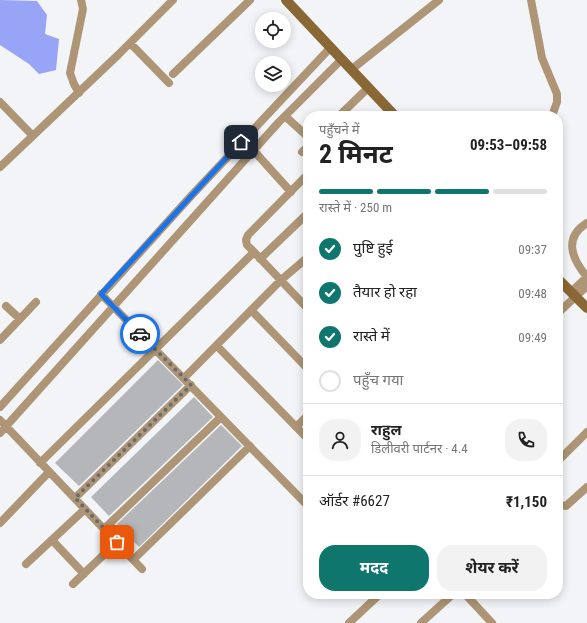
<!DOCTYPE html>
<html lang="hi">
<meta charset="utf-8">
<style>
:root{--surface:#fff;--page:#f2f2f2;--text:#222;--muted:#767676;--line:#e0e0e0;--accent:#0f766e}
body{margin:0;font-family:"Roboto Condensed","Noto Sans Devanagari",sans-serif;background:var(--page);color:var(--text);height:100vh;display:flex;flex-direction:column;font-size:15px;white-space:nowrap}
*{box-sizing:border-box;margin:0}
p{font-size:13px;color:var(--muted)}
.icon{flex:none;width:22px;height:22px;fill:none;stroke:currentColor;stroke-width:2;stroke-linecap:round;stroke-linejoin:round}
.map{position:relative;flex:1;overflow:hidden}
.details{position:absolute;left:303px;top:111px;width:260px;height:488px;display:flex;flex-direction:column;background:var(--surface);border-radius:16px;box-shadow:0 2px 10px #0003}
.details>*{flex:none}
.buttons{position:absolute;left:255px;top:12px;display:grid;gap:8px}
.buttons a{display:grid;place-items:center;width:36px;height:36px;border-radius:50%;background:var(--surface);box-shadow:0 2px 10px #0003;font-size:20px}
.pin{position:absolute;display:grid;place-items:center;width:34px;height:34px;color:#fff;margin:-17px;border-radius:8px;box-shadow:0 2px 6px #0006}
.courier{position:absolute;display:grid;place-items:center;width:40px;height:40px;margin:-20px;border:3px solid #1a73e8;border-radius:50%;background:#fff;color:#222;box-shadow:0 1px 5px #0007}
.summary em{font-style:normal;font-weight:700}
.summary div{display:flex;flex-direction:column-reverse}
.summary{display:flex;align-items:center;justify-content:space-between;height:68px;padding:0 16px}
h1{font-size:26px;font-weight:700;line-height:30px}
.bar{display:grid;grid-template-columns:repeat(4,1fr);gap:6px 4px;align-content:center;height:48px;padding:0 16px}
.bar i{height:5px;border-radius:3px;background:var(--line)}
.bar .active{background:var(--accent)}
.bar p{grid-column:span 4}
.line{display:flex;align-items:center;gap:10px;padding:0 16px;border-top:1px solid var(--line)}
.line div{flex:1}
.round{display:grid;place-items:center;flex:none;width:42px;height:42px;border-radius:16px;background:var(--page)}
ol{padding:0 16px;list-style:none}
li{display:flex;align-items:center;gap:12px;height:44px}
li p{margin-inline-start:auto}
li .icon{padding:4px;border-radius:50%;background:var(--accent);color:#fff;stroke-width:4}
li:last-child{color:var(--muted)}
li i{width:22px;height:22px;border:2px solid var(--line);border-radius:50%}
.primary-button{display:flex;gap:8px;margin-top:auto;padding:8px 16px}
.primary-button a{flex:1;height:46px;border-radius:16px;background:var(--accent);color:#fff;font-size:16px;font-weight:700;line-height:46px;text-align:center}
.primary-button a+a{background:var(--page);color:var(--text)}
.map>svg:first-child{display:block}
.water{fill:#98a4f5}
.building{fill:#b5b6ba}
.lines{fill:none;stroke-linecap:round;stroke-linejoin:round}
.street{stroke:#ad9575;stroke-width:8}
.secondary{stroke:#8a6835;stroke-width:10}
.done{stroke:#6a6b6e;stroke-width:4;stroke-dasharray:0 7.2}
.route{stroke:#1a73e8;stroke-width:5}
</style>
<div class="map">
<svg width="587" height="623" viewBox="0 0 587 623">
<rect width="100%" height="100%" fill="#f3f4f8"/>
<path class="water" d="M 0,0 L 37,1 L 47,15 L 45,34 L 59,39 L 56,70 L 39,74 L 29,64 L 0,45 Z"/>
<path class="building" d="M 158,360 L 183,385 L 79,486 L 55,463 Z
M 194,397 L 213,417 L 109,516 L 91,497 Z
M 221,425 L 242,446 L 139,547 L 117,524 Z"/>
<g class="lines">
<path class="street" d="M 531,0 L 542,58 L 557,94 L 557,102 L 552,116
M 130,43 L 169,83
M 352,69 L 439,0
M 173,74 L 250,0
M 79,93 L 74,84 L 70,73 L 83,9 L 81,0
M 0,102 L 33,136
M 285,116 L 308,137
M 339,116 L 369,87
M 254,151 L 291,192
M 302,152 L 308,146
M 0,167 L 118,55 L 173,0
M 308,174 L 248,235 L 246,240 L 247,245 L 254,252 L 308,309
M 260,259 L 308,213
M 587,277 C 572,259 563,238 587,223
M 571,292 L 587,277
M 101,294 L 308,506
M 6,306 L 20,319
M 251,310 L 308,369
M 558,313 L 587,286
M 0,340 L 36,302
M 217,346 L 308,439
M 184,378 L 281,280 L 308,257
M 0,407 L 191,196 L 331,47
M 0,420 L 142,569
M 296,427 L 308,415
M 0,433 L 278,123 L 342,59
M 558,461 L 587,432
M 40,463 L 254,252
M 75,498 L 191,385
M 558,505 L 566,506 L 587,487
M 0,523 L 49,472
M 105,528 L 221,417
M 52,540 L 84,574
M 134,559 L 250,446
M 26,564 L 85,509
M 73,584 L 117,542
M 465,594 L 492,623
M 349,623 L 380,594
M 421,623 L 453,594"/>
<path class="secondary" d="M 286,0 L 395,116
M 558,279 L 587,308"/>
</g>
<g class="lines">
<path class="done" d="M 117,542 L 75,498 L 191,385 L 140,334"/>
<path class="route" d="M 140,334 L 101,294 L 241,142"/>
</g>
</svg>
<div class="buttons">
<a><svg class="icon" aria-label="locate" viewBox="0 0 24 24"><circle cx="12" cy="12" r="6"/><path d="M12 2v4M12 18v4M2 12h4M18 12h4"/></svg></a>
<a><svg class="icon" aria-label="layers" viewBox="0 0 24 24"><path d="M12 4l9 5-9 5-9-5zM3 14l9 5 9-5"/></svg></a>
</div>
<div class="pin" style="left:117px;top:542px;background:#ea580c"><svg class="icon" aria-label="bag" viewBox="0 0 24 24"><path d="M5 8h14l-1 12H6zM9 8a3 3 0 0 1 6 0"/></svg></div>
<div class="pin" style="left:241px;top:142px;background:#1f2937"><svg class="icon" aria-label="home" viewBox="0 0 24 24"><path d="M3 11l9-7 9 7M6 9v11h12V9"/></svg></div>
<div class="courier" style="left:140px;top:334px"><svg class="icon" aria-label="car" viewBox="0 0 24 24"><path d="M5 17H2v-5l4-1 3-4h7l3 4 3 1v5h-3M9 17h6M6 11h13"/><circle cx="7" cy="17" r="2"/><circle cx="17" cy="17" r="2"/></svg></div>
<section class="details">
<div class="summary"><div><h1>2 मिनट</h1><p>पहुँचने में</p></div><em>09:53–09:58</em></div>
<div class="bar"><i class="active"></i><i class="active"></i><i class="active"></i><i></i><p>रास्ते में · 250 m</p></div>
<ol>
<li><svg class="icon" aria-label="check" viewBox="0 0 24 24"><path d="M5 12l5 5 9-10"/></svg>पुष्टि हुई<p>09:37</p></li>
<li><svg class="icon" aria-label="check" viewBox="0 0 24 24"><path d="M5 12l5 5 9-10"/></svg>तैयार हो रहा<p>09:48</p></li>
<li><svg class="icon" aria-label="check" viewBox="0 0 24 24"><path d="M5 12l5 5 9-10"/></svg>रास्ते में<p>09:49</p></li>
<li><i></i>पहुँच गया</li>
</ol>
<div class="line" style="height:72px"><a class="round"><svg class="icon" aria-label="person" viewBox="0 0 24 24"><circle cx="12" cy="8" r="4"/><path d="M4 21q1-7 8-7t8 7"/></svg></a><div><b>राहुल</b><p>डिलीवरी पार्टनर · 4.4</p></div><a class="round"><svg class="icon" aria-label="phone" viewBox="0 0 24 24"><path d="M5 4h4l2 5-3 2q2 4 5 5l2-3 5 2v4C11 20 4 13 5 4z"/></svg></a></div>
<div class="line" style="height:52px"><div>ऑर्डर #6627</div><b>₹1,150</b></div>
<div class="primary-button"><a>मदद</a><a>शेयर करें</a></div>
</section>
</div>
